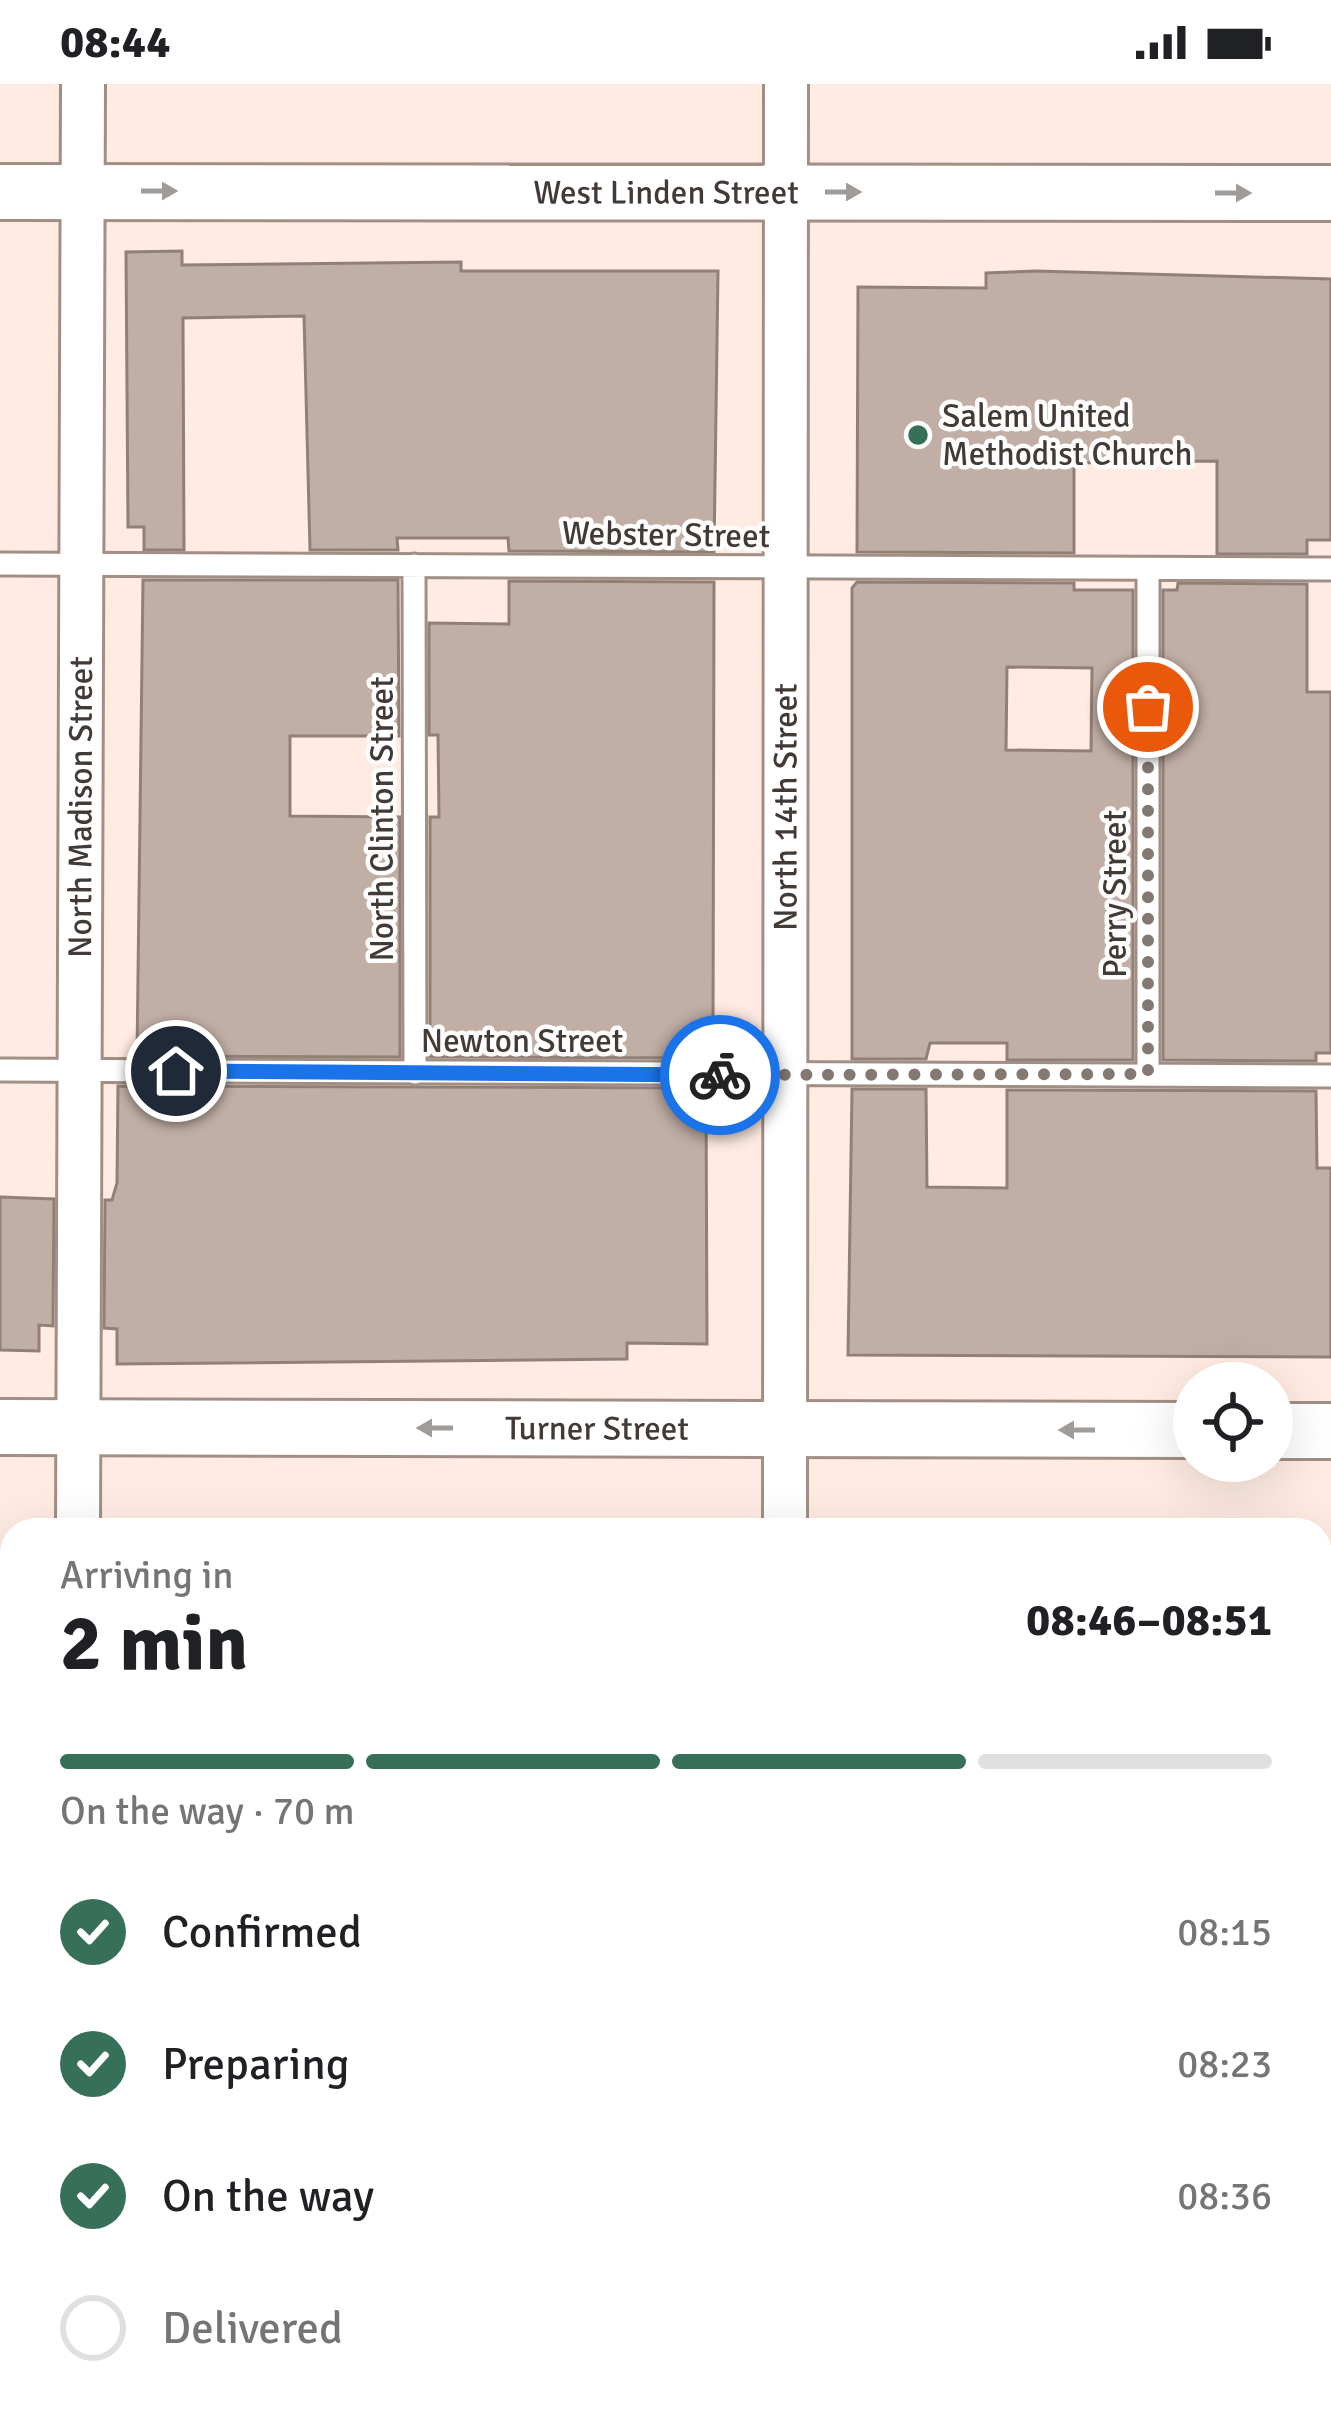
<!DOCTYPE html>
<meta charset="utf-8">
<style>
:root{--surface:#fff;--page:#f6f6f6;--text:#202124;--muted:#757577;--line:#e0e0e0;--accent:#377059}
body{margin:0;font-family:Signika,sans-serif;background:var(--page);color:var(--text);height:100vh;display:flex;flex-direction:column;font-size:45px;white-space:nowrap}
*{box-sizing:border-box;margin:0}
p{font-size:39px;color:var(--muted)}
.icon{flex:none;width:66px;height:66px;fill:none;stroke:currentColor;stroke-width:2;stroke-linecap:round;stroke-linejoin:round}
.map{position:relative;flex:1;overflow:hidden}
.side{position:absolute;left:0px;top:1434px;width:1332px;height:903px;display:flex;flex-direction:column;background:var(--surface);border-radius:36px 36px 0 0;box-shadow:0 12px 48px #0002}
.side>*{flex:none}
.tools{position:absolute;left:1173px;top:1278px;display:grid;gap:24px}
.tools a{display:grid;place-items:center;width:120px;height:120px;border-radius:50%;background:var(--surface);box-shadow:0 12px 48px #0002;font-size:60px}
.pin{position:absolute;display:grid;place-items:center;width:102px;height:102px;color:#fff;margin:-51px;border:6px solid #fff;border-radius:50%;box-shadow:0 3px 12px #0007}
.courier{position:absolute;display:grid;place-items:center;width:120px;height:120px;margin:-60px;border:9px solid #1a73e8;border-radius:50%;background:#fff;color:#222;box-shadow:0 3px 15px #0007}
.head em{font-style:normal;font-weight:700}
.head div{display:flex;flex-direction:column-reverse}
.head{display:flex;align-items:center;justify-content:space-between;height:204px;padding:0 60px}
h1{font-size:78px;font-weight:700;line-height:90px}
.bar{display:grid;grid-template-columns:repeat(4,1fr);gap:18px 12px;align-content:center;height:144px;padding:0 60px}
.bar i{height:15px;border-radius:9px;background:var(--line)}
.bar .on{background:var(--accent)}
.bar p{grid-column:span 4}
ol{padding:0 60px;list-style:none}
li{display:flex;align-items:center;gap:36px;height:132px}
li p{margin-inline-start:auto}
li .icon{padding:12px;border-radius:50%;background:var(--accent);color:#fff;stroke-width:4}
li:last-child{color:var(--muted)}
li i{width:66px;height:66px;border:6px solid var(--line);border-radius:50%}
.status{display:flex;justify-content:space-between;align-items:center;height:84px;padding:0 60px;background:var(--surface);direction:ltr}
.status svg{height:33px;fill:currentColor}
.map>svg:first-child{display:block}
.park{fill:url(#park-crowns)}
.building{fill:#c1aea5;stroke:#928077;stroke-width:3;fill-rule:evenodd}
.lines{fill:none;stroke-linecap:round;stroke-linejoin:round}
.service-casing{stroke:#a18f86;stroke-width:27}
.minor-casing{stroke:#a18f86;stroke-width:48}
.tertiary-casing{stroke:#a18f86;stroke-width:60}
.service{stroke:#fff;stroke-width:21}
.minor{stroke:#fff;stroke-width:42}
.tertiary{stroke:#fff;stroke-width:54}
.oneway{fill:#a09c9a}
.done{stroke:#847872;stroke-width:12;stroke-dasharray:0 21.6}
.route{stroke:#1a73e8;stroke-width:15}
.poi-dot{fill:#377059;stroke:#fdfdfd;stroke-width:4.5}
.labels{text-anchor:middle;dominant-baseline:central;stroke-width:9;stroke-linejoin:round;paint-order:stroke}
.street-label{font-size:33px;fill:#423a36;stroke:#fdfdfd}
.poi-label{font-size:33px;fill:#423a36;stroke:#fdfdfd;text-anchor:start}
</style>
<div class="status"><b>08:44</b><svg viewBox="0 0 49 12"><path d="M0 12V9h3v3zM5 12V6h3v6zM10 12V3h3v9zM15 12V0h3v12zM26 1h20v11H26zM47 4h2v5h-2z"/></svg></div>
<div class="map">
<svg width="1331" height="2336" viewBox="0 0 1331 2336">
<defs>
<pattern id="park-crowns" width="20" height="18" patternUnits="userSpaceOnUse" patternTransform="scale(3)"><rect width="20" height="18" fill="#d9ddba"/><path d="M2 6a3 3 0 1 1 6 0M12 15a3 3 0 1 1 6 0" fill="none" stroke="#bbbea0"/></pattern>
</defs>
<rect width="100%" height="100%" fill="#ffebe1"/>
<path class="park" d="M 1320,1833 L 1331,1833 L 1331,2152 L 1320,2152 Z"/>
<path class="building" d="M 182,167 L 182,181 L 461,178 L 461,187 L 718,187 L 714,468 L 509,467 L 508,454 L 397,454 L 398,466 L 310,466 L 304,232 L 183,234 L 184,466 L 144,466 L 144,443 L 128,443 L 126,168 Z
M 1036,187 L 1331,195 L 1331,456 L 1307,456 L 1307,470 L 1217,470 L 1217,377 L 1074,379 L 1074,469 L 857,468 L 858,203 L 986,204 L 986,189 Z
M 143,496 L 398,496 L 399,652 L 290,652 L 290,732 L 400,733 L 400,973 L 137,972 Z
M 509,497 L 714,498 L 713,964 L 706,964 L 706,974 L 430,973 L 430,733 L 439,733 L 438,651 L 429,651 L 429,539 L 509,540 Z
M 857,498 L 1074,499 L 1074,506 L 1133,506 L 1133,976 L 1007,976 L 1007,959 L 930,959 L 926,975 L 852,975 L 852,504 ZM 1007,583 L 1092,584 L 1091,667 L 1006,666 Z
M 1178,499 L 1307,500 L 1307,608 L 1331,608 L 1331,969 L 1316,969 L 1316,977 L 1163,976 L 1163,506 L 1177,506 Z
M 118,1002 L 706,1004 L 707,1260 L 627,1259 L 627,1275 L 117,1280 L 117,1245 L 104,1244 L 105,1116 L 112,1116 L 117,1099 Z
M 852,1005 L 926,1005 L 927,1103 L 1007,1104 L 1007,1006 L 1316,1007 L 1317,1084 L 1331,1084 L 1331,1273 L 848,1271 Z
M 0,1113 L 54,1115 L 53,1242 L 39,1241 L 39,1267 L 0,1266 Z"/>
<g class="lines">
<defs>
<path id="service" d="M 0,480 L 1331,485
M 414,481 L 415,989
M 1148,485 L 1148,990
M 0,986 L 1331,992
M 0,1717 L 12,1717
M 1320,1718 L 1331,1718
M 0,2216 L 12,2216
M 1320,2221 L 1331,2221"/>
<g id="minor">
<path id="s1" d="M 78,1446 L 83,0"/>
<path id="s2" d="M 785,1446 L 786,0"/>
<path d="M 79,2325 L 79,2336"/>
<path d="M 785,2336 L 785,2325"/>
</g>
<g id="tertiary">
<path id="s3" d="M 0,108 L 1331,109"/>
<path id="s4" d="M 0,1343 L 1194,1346"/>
<path d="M 1272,1347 L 1331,1347"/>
</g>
</defs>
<use href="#service" class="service-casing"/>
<use href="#minor" class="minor-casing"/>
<use href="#tertiary" class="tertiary-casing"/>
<use href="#service" class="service"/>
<use href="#minor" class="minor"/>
<use href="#tertiary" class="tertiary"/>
</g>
<defs><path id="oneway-solid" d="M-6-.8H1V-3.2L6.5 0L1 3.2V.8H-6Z" transform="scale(3)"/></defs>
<g class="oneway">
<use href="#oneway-solid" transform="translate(159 107)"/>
<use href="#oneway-solid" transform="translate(843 108)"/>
<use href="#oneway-solid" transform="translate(1233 109)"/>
<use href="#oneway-solid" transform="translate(435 1344) rotate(-180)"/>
<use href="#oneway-solid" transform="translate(1077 1346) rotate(-180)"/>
</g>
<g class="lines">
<path class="done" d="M 720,991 L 1148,990 L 1148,623"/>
<path class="route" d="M 176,987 L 720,991"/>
</g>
<circle class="poi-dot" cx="918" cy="351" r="12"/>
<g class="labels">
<g class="street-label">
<text stroke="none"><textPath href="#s3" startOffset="666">West Linden Street</textPath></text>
<text transform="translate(666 451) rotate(1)">Webster Street</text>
<text stroke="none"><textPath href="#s1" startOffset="723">North Madison Street</textPath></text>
<text stroke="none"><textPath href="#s2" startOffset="723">North 14th Street</textPath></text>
<text transform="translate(382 735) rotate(-90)">North Clinton Street</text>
<text transform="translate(1115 810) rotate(-90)">Perry Street</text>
<text x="522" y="957">Newton Street</text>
<text stroke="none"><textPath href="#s4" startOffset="597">Turner Street</textPath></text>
</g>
<g class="poi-label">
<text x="942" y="332">Salem United<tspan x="942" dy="38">Methodist Church</tspan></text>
</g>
</g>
</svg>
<div class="tools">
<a><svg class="icon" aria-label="locate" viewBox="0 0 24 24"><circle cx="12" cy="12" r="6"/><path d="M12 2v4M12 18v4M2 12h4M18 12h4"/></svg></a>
</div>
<div class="pin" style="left:1148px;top:623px;background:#ea580c"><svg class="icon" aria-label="bag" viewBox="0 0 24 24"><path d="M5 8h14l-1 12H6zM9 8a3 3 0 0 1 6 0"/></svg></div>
<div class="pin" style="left:176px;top:987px;background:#1f2937"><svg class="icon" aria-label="home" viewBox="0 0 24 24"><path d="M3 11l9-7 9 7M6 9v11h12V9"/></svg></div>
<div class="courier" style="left:720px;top:991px"><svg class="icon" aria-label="bike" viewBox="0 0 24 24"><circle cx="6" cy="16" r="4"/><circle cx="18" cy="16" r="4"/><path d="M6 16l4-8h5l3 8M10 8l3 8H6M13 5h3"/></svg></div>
<section class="side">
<div class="head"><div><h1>2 min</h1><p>Arriving in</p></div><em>08:46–08:51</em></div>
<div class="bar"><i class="on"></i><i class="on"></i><i class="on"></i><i></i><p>On the way · 70 m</p></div>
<ol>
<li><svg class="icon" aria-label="check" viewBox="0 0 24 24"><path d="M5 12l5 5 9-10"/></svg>Confirmed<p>08:15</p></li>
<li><svg class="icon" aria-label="check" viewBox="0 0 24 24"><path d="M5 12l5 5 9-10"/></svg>Preparing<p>08:23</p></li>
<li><svg class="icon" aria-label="check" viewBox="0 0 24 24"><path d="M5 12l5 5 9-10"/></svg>On the way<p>08:36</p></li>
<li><i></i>Delivered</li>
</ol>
</section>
</div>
